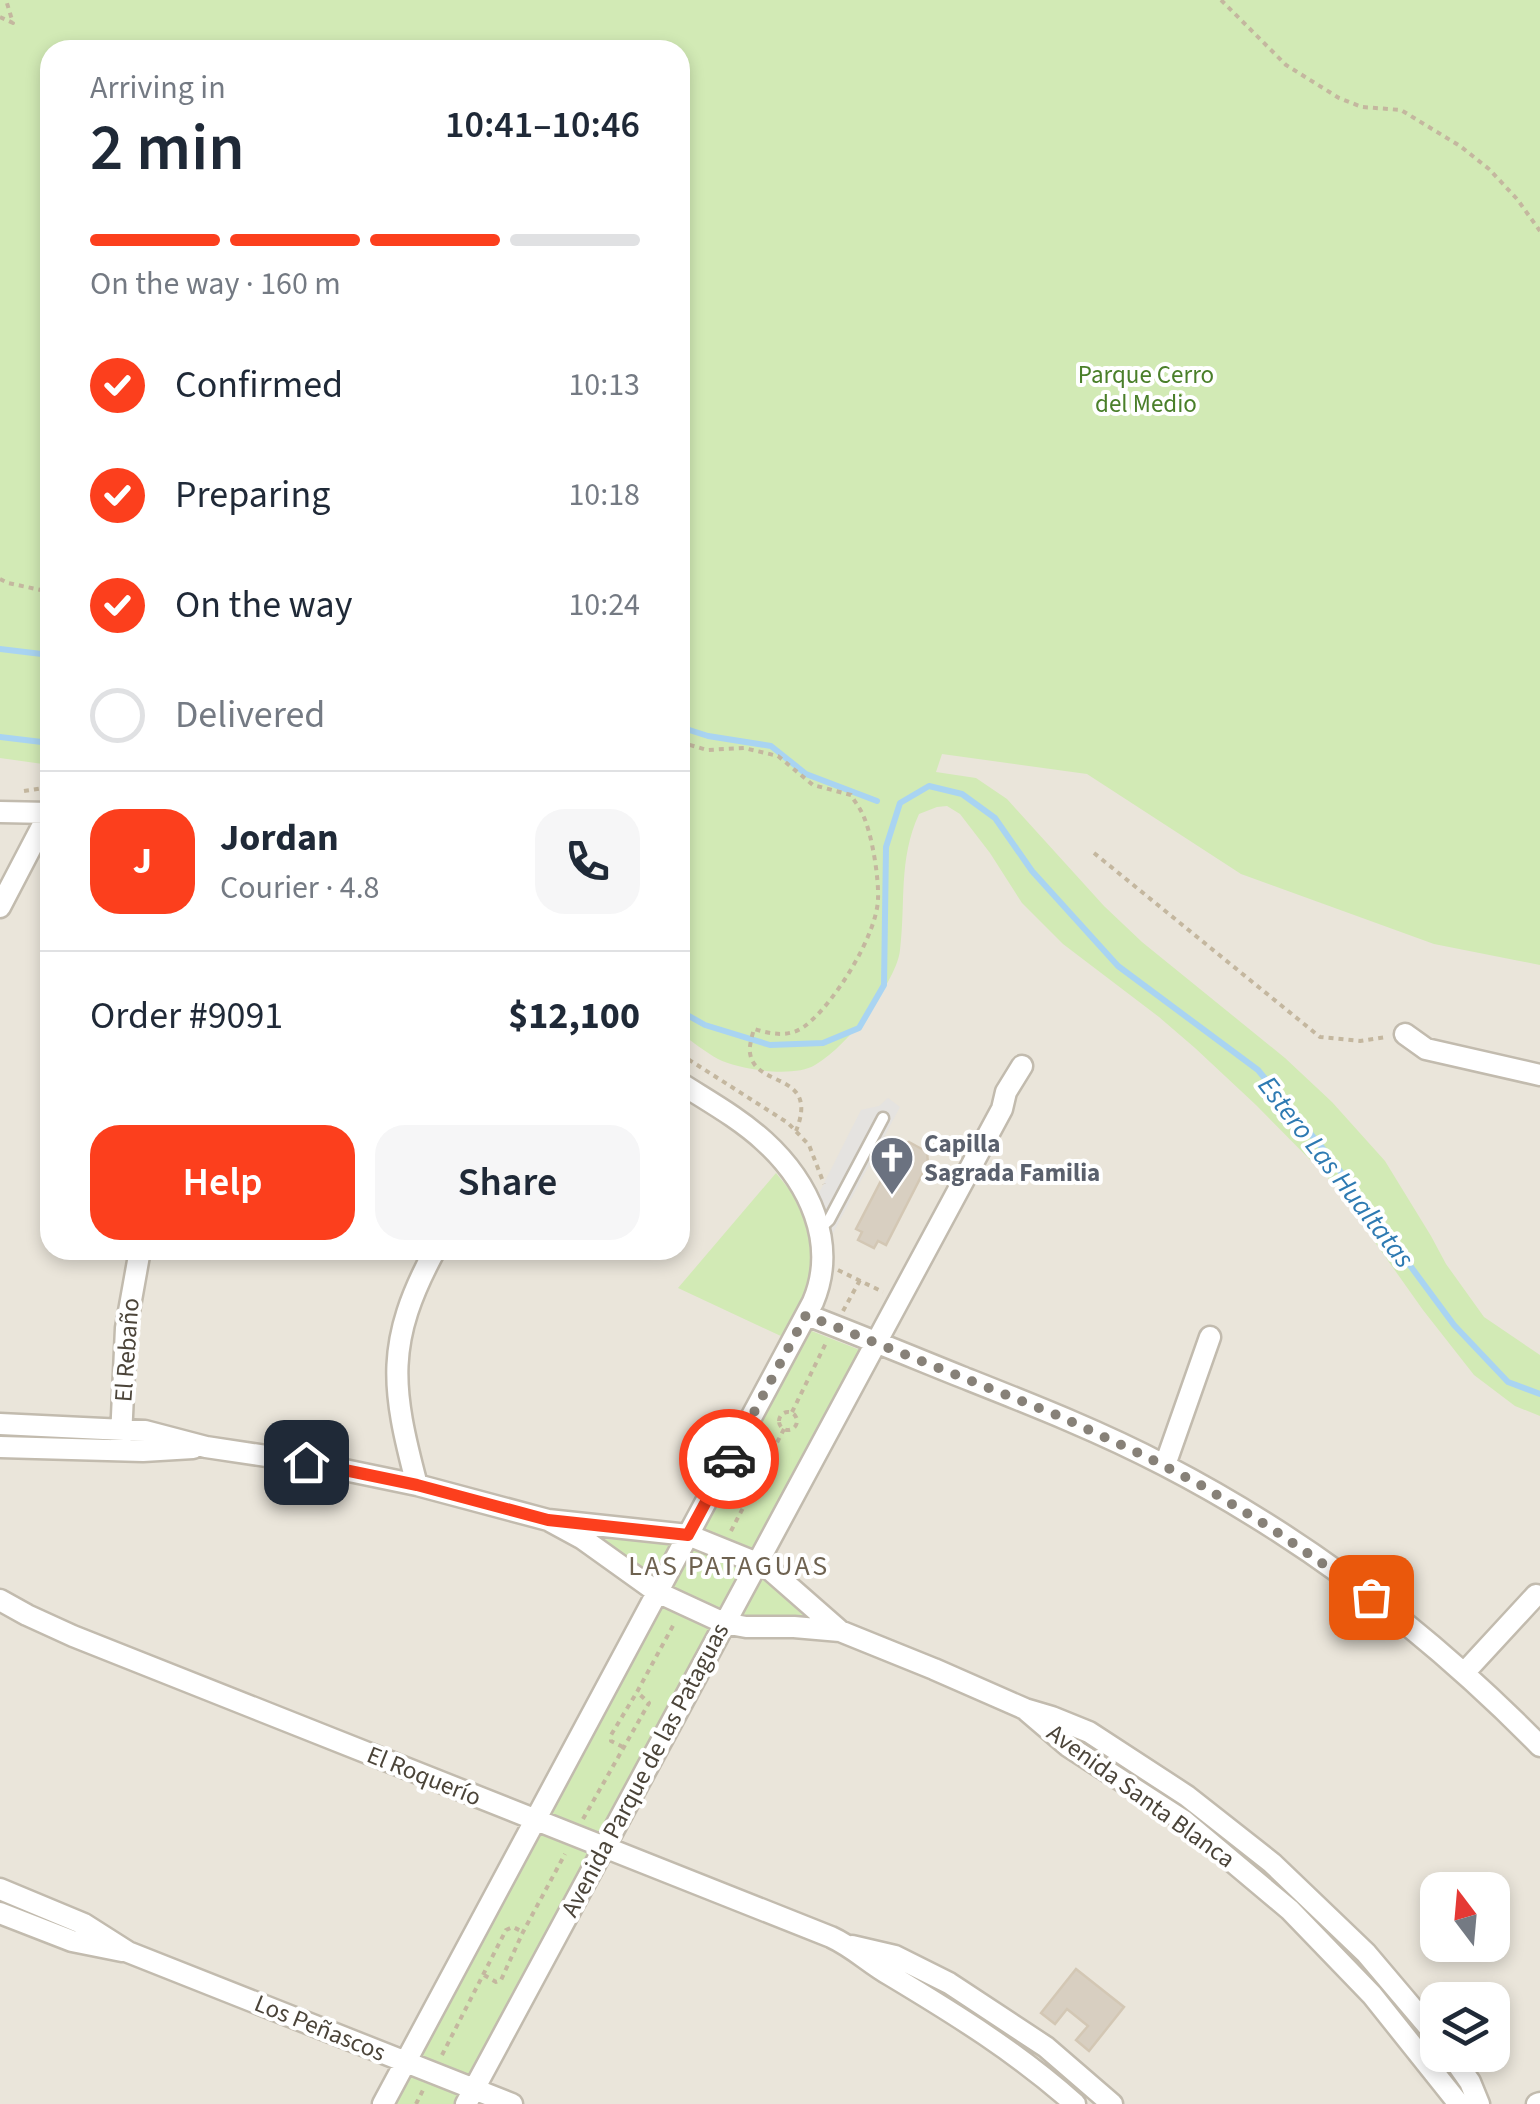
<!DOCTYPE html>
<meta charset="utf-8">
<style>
:root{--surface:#fff;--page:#f6f6f7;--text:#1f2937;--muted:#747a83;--line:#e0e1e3;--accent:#fc3f1d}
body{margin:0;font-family:"Source Sans 3",sans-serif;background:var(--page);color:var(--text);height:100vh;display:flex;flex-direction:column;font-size:38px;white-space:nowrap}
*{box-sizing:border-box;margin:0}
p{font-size:32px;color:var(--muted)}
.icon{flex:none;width:55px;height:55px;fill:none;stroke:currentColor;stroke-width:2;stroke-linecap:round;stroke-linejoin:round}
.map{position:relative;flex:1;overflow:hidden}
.drawer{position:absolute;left:40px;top:40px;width:650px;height:1220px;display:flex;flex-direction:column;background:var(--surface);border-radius:30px;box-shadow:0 5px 15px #0003}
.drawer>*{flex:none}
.needle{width:65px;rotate:344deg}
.tools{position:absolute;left:1420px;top:1872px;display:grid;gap:20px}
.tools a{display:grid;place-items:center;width:90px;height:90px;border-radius:20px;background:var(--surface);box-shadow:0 5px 15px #0003;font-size:50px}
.pin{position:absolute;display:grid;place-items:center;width:85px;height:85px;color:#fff;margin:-42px;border-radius:20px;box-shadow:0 5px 15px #0006}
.courier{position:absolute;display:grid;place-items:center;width:100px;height:100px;margin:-50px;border:8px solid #fc3f1d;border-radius:50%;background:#fff;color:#222;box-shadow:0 2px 12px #0007}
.overview em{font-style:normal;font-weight:600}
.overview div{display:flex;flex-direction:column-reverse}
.overview{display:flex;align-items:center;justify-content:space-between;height:170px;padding:0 50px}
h1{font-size:65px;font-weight:600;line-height:75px}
.bar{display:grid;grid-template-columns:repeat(4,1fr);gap:15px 10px;align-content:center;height:120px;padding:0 50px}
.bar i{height:12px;border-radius:8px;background:var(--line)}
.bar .selected{background:var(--accent)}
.bar p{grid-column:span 4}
.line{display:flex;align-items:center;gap:25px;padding:0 50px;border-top:2px solid var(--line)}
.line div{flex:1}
.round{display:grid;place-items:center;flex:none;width:105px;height:105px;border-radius:30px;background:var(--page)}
ol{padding:0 50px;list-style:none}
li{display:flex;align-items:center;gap:30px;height:110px}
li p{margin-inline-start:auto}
li .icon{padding:10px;border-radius:50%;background:var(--accent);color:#fff;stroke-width:4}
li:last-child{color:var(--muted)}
li i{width:55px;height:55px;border:5px solid var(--line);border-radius:50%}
.action{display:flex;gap:20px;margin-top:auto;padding:20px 50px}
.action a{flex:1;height:115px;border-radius:30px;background:var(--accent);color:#fff;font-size:40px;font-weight:600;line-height:115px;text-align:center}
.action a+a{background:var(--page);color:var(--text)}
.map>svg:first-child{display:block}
.residential{fill:#eae5da;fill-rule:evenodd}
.green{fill:#d2eab5}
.parking{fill:#e5e3e0}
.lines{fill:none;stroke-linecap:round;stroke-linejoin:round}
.stream{stroke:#a9d4f2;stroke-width:6}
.building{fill:#d8cfc1;stroke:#d3c7b4;stroke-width:2.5}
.lane-casing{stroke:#c2bbae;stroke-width:15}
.street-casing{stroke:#c2bbae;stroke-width:25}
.path{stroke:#c4b79f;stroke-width:4;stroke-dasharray:5 5;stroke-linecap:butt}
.lane{stroke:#fff;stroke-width:10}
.street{stroke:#fff;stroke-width:20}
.done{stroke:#878178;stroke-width:10;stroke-dasharray:0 18}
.route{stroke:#fc3f1d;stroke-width:12}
.labels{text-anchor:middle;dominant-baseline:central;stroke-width:8;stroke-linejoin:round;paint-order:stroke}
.park-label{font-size:25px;fill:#4a7f2a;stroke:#fff}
.worship-label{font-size:25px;font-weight:bold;fill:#5b616d;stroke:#fff;text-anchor:start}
.street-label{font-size:25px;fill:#4b4439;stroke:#fff}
.water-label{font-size:28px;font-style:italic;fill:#2e7ab2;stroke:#fff}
.neighbourhood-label{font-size:28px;letter-spacing:2.5px;fill:#6e6250;stroke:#fff}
</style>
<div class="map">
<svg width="1540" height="2104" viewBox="0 0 1540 2104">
<rect width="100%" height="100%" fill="#f6f3ec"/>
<path class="residential" d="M 0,0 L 1540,0 L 1540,2104 L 0,2104 ZM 50,50 L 680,50 L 680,1250 L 50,1250 ZM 1438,1890 L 1492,1890 L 1492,1945 L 1438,1945 ZM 1438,2000 L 1492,2000 L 1492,2055 L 1438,2055 Z"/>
<path class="green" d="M 0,0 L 1540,0 L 1540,965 L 1434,944 L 1241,874 L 1087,774 L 942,754 L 936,772 L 976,778 L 1007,799 L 1104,906 L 1142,942 L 1285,1058 L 1332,1102 L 1385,1161 L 1431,1236 L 1446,1264 L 1484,1317 L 1540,1355 L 1540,1416 L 1515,1406 L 1474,1375 L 1423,1310 L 1333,1183 L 1256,1105 L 1195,1048 L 1159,1017 L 1063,944 L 1022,903 L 990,853 L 960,814 L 947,806 L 937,807 L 919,814 C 898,860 906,902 900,950 C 898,969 880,996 869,1011 C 856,1030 835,1053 815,1065 C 794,1078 740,1070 718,1059 C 705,1052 692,1041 680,1033 L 680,50 L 50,50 L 50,765 L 0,758 Z
M 776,1173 L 792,1193 L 804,1219 L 811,1248 L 811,1282 L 783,1337 L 678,1288 Z
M 809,1330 L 860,1350 L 454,2104 L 395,2104 Z
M 599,1539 L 675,1541 L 652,1579 Z
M 762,1578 L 804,1616 L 742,1615 Z"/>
<path class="parking" d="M 888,1098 L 900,1107 L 833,1233 L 817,1197 L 861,1110 L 879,1106 Z"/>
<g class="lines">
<path class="stream" d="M 0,649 L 50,655
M 680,727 L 708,736 L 771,746 L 806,774 L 877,801
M 0,737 L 50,743
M 680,1011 L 705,1025 L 770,1045 L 823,1043 L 859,1028 L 884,985 L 886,847 L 900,803 L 929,786 L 962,794 L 995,818 L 1032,871 L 1118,966 L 1258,1070 L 1329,1156 L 1454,1325 L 1508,1382 L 1540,1394"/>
</g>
<path class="building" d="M 909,1142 L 927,1152 L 928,1163 L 886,1245 L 878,1241 L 874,1248 L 858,1240 L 862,1232 L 856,1229 L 899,1146 Z
M 1076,1969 L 1124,2007 L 1089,2051 L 1076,2040 L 1088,2026 L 1067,2009 L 1055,2024 L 1041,2013 Z"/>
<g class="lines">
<defs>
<path id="lane" d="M 820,1228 L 829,1220 L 883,1118"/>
<path id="street" d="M 0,812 L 50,813
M 0,907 L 49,813
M 1405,1034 L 1426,1049 L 1540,1075
M 807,1315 C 859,1335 910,1356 962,1377 C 1030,1404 1099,1431 1164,1465 C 1303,1537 1430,1634 1540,1746
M 0,1424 L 145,1431 L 206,1447 L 306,1462 L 417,1485 L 548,1520 L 688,1535 L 767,1567 L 840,1631
M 121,1438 L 126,1328 L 140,1250
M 0,1447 L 143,1451 L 193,1448
M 1165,1465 L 1210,1337
M 417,1485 C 391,1387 385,1342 435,1250
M 548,1520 L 583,1539 L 657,1592 L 724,1623 L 746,1627 L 794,1627 L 840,1631 L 934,1669 L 1025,1709 L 1052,1717 L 1089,1732 L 1187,1796 L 1272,1863 L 1366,1953 L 1438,2038
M 0,1600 L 27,1615 L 73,1636 L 831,1937 C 853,1947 869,1963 890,1975 C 955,2014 1018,2053 1075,2104
M 1464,1673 L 1536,1595
M 1027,1711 L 1068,1746 L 1184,1821 L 1290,1910 L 1372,1995 L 1459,2104
M 0,1889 L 84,1924 L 128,1952 L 512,2104
M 0,1913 L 72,1941 L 122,1951
M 852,1946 L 895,1956 L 949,1983 L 1046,2047 L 1112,2104
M 1451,2055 L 1470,2082 L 1479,2104
M 383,2104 L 813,1302 C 838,1243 809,1182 764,1141 C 739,1118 708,1101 680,1083
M 466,2104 L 1002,1109 L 1006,1092 L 1022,1066
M 1537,2104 L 1540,2103"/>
</defs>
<use href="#lane" class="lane-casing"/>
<use href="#street" class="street-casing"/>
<path class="path" d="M 1221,0 L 1286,65 L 1339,98 L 1362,107 L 1401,110 L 1460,146 L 1489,169 L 1517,199 L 1540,231
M 0,17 L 13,23 L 6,0
M 0,579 L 8,583 L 50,592
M 680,742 L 707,750 L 744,748 L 778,756 L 813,785 L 851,795 C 855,802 860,808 863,815 C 872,834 879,878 878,899 C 877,935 834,1004 805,1026 C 789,1038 771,1034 754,1029 C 752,1036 749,1046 750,1053 C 755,1089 820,1071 796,1131
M 24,791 L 50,787
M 1094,853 L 1320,1037 L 1360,1041 L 1386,1037
M 680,1054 L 788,1123 L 809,1145 L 824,1184
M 838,1270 L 883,1292
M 843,1311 L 860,1280
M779 1421a9 9 0 1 1 18 0a9 9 0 1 1-18 0Z
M 792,1412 L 827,1341
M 731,1531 L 784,1429
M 623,1747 L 611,1741 L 611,1735 L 637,1692 L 675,1622
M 583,1819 L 649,1703 L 637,1692
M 484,1975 L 496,1982 L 501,1980 L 523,1932 L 565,1854
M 442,2055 L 506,1930 L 513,1927 L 523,1932
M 416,2104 L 423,2090"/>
<use href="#lane" class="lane"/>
<use href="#street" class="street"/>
</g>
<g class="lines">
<path class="done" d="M 729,1459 L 806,1315 L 1059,1416 L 1145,1456 L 1199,1484 L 1271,1528 L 1371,1597"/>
<path class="route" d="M 306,1462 L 417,1485 L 548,1520 L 688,1535 L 729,1459"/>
</g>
<defs>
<symbol id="church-pin" viewBox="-11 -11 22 30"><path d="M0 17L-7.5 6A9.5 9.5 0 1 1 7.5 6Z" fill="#6b7280" stroke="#fff"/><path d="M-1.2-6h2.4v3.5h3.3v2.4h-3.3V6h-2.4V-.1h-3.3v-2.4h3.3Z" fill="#fff"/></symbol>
</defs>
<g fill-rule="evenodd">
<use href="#church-pin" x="867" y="1133" width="50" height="68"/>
</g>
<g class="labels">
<g class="park-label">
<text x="1146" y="375">Parque Cerro<tspan x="1146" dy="29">del Medio</tspan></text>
</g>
<g class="worship-label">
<text x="924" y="1144">Capilla<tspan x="924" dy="29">Sagrada Familia</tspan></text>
</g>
<g class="street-label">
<text transform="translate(127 1350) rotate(-86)">El Rebaño</text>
<text transform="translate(645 1770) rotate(-62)">Avenida Parque de las Pataguas</text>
<text transform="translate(424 1776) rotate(22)">El Roquerío</text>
<text transform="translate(1141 1796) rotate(36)">Avenida Santa Blanca</text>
<text transform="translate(320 2028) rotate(22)">Los Peñascos</text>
</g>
<g class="water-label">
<text transform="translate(1336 1172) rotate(52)">Estero Las Hualtatas</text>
</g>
<g class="neighbourhood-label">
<text x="729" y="1566">LAS PATAGUAS</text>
</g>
</g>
</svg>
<div class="tools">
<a><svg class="needle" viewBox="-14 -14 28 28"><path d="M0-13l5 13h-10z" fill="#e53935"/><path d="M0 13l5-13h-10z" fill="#747a83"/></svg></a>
<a><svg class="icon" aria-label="layers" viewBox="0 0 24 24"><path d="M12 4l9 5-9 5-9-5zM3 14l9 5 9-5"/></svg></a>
</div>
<div class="pin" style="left:1371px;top:1597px;background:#ea580c"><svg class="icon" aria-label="bag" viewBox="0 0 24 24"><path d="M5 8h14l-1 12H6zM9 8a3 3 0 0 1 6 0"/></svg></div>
<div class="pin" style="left:306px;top:1462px;background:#1f2937"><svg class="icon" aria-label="home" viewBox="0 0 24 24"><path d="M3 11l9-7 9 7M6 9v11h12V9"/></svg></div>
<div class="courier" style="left:729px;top:1459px"><svg class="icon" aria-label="car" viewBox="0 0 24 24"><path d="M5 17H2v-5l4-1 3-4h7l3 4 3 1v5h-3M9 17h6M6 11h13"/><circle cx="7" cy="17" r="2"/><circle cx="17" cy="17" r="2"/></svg></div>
<section class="drawer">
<div class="overview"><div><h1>2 min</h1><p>Arriving in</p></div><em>10:41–10:46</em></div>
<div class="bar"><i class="selected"></i><i class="selected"></i><i class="selected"></i><i></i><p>On the way · 160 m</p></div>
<ol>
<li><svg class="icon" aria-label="check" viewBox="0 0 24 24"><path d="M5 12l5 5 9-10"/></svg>Confirmed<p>10:13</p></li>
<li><svg class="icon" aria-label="check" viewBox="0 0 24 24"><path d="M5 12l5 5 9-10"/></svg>Preparing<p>10:18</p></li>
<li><svg class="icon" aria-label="check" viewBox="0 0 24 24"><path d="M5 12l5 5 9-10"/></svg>On the way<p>10:24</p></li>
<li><i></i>Delivered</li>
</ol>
<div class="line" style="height:180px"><b class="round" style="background:var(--accent);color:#fff">J</b><div><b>Jordan</b><p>Courier · 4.8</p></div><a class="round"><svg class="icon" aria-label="phone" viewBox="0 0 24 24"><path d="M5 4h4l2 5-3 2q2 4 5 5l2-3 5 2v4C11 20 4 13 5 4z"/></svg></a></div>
<div class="line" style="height:130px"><div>Order #9091</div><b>$12,100</b></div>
<div class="action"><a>Help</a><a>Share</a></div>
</section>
</div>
